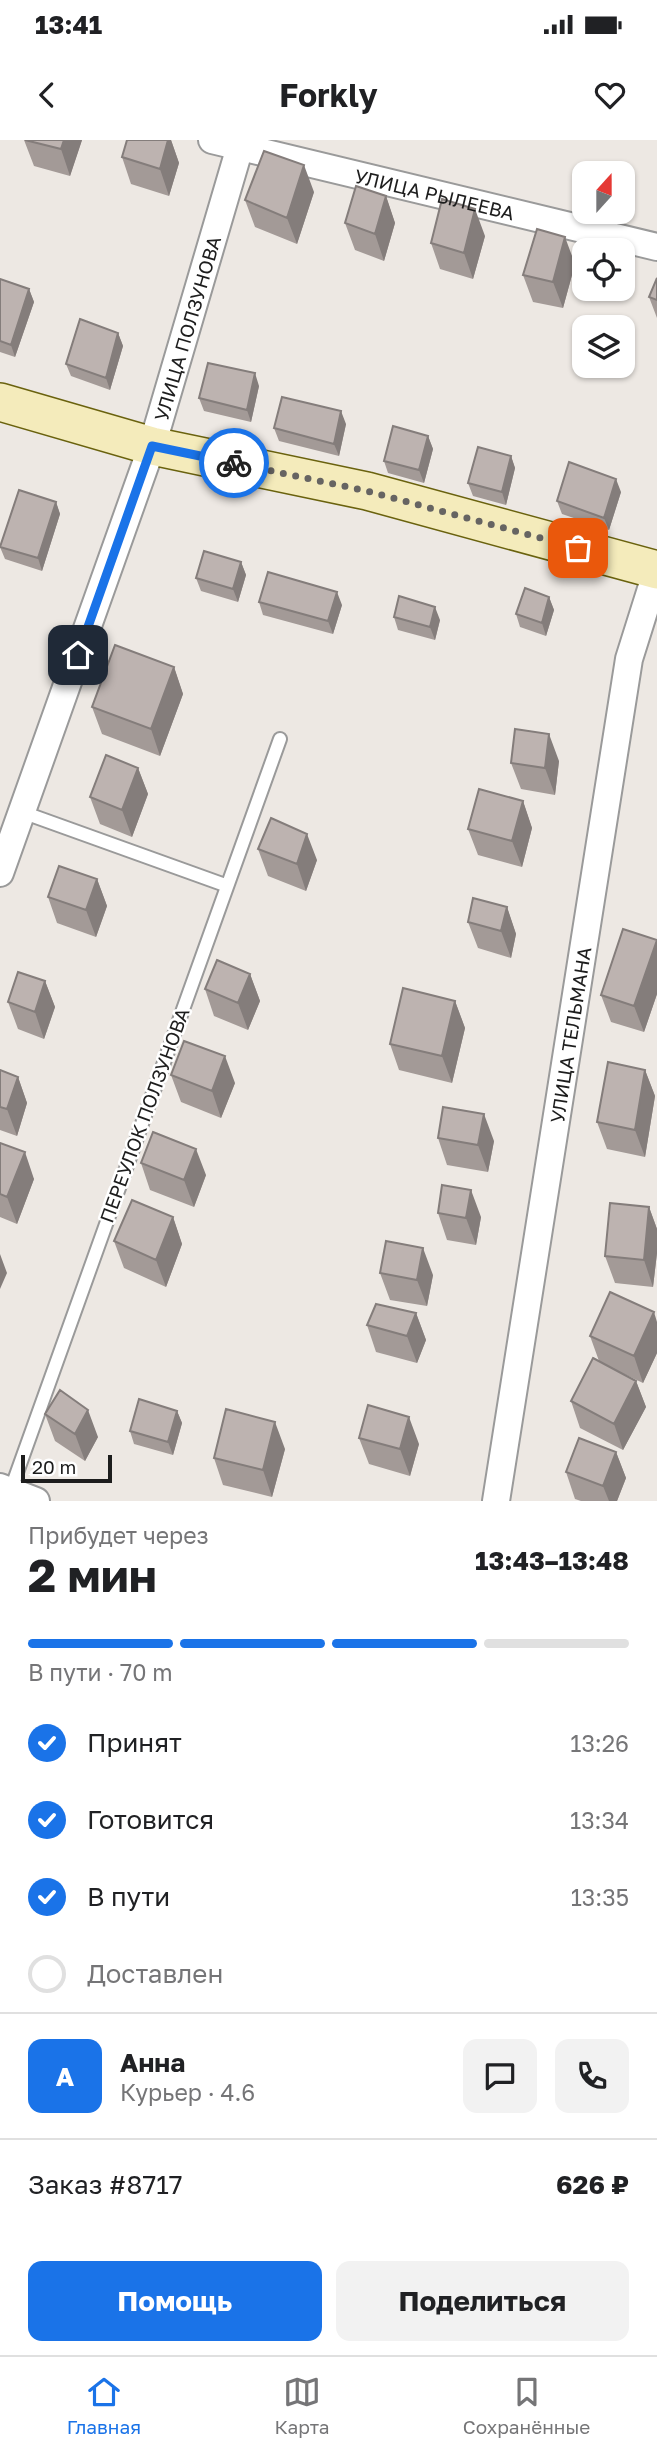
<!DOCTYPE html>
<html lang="ru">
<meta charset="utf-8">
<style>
:root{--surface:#fff;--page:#f2f2f2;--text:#202124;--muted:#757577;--line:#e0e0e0;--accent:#1a73e8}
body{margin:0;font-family:"Golos Text",sans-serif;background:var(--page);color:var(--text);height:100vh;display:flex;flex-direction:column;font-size:26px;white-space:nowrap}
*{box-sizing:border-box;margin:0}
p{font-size:23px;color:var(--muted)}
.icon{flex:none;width:38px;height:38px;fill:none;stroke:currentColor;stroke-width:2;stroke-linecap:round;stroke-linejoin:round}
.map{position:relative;height:1361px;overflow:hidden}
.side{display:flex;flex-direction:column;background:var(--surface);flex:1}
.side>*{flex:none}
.needle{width:46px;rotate:21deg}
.buttons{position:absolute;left:572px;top:21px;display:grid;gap:14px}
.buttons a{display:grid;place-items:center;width:63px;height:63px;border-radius:14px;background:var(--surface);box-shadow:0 2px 5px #0004;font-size:35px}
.scale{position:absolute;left:21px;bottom:18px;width:91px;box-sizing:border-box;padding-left:7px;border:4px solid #1d1d1d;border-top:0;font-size:19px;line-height:24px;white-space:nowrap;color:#1d1d1d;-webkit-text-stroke:5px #fff;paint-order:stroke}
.pin{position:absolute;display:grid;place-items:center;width:60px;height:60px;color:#fff;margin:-30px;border-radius:14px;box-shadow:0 4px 10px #0006}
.courier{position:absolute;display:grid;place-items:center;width:70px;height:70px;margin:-35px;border:5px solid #1a73e8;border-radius:50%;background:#fff;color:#222;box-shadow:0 2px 9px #0007}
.overview em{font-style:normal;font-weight:700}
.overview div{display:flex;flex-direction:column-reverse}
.overview{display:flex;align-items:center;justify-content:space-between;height:119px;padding:0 28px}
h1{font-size:46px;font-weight:700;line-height:52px}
.bar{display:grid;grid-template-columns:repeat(4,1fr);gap:10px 7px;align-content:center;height:84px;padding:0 28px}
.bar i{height:9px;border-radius:5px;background:var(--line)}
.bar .current{background:var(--accent)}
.bar p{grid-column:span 4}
.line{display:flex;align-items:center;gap:18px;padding:0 28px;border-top:2px solid var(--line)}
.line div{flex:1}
.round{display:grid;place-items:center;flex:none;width:74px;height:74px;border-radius:14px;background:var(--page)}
ol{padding:0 28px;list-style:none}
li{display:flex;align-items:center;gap:21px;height:77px}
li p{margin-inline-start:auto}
li .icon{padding:7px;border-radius:50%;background:var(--accent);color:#fff;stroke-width:4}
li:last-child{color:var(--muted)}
li i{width:38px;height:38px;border:4px solid var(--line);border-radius:50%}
.primary-button{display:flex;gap:14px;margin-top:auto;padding:14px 28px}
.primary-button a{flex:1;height:80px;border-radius:14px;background:var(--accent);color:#fff;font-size:28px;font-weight:700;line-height:80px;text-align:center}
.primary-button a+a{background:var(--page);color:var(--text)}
.status{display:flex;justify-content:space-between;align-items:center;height:49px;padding:0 35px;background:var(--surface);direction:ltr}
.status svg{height:19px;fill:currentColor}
header{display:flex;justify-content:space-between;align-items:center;height:91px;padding:0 28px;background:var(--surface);font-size:32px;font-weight:700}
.dock{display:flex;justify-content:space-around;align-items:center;height:98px;border-top:2px solid var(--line);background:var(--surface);font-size:19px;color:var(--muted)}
.dock a{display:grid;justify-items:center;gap:4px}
.dock .current{color:var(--accent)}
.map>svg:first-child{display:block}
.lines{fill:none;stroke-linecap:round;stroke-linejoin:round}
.lane-casing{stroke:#9a9a9a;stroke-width:16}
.street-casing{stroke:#9a9a9a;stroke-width:30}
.secondary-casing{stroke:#6a620e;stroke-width:40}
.lane{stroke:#fff;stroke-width:12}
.street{stroke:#fff;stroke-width:26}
.secondary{stroke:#f4ebbb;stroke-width:37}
.wall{fill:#a39a97}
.shaded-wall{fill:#847d7b}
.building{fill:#bdb3b0;stroke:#847d7b;stroke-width:2}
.done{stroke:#666462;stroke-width:7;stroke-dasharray:0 12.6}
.route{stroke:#1a73e8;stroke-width:9}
.labels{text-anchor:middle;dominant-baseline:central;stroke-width:5;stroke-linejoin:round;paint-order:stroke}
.street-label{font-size:19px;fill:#1d1d1d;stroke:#fff}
</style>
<div class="status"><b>13:41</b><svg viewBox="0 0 49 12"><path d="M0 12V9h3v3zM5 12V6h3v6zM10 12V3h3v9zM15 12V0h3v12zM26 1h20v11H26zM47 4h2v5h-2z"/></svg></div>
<header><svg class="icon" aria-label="back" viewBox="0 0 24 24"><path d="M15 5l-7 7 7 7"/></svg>Forkly<svg class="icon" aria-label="heart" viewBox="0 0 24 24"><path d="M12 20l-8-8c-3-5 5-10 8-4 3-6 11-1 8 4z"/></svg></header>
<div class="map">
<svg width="657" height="1361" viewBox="0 0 657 1361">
<rect width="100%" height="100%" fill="#ede8e3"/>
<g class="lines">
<defs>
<path id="lane" d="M 22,672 L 225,745
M 10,1352 L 280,599"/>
<g id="street">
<path id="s1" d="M 212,0 L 657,107"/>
<path id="s2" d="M 0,733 L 152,306 L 242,0"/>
<path d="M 0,1347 L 36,1361"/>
<path id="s3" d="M 496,1361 L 629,519 L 657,430"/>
</g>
<path id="secondary" d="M 0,262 L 152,306 L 367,351 L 657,430"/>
</defs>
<use href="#lane" class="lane-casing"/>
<use href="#street" class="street-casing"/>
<use href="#secondary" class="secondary-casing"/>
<use href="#lane" class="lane"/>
<use href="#street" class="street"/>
<use href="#secondary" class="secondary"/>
</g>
<path class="wall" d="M 24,0 L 82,0 L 70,36 L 34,26 Z
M 127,0 L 171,0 L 179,23 L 169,56 L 131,44 L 122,17 Z
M 314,52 L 297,104 L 255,87 L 245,60 Z
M 386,56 L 395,83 L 384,121 L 355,110 L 345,83 Z
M 485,96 L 473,139 L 440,129 L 431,103 Z
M 575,124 L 563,168 L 533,162 L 523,135 Z
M 657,138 L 657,178 L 649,157 Z
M 0,139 L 29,149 L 34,162 L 15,217 L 0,212 Z
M 118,193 L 123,206 L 110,250 L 71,236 L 66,224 Z
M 259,246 L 251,282 L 204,271 L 199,258 Z
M 346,284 L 339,316 L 279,301 L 274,288 Z
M 428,296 L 433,309 L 424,343 L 388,333 L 384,321 Z
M 511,316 L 515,328 L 506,365 L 473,356 L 468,343 Z
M 621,352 L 609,390 L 562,374 L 557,361 Z
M 56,362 L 60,374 L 42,431 L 5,419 L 0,407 Z
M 241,422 L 246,435 L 238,462 L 201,451 L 196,438 Z
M 549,457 L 554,470 L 546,496 L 520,487 L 516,474 Z
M 259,462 L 342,465 L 333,494 L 263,475 Z
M 394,477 L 440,480 L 435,500 L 398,490 Z
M 174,527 L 183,554 L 160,616 L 102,594 L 92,567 Z
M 559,621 L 555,655 L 521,649 L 511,623 Z
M 138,628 L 148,654 L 132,697 L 100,684 L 90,657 Z
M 523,661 L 532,688 L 522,727 L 478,715 L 468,689 Z
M 258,709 L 317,720 L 306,751 L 268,736 Z
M 97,739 L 107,766 L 96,797 L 57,783 L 48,757 Z
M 507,767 L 516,794 L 511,818 L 478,808 L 468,782 Z
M 657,800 L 657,854 L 644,892 L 611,882 L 601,855 Z
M 250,834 L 260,861 L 248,890 L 214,876 L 205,849 Z
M 45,841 L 55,867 L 44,899 L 18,889 L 8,862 Z
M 455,861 L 465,888 L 452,943 L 399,930 L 390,904 Z
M 0,930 L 18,937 L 27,963 L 17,996 L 0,990 Z
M 645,930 L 655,956 L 645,1017 L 607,1009 L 597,982 Z
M 171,935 L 235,943 L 221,978 L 181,962 Z
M 438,998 L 494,1001 L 488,1032 L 447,1025 Z
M 0,1003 L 34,1039 L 17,1084 L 0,1077 Z
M 141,1023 L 206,1035 L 194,1067 L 150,1050 Z
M 649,1067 L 657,1089 L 657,1113 L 653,1147 L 615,1143 L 605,1116 Z
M 438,1073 L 481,1077 L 476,1105 L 447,1100 Z
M 173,1077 L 182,1104 L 166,1147 L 124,1128 L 114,1101 Z
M 380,1133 L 433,1135 L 427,1166 L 390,1160 Z
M 416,1173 L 426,1200 L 417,1223 L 376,1212 L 367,1185 Z
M 657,1182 L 657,1213 L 643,1243 L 622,1233 L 636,1241 L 646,1267 L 623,1310 L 580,1288 L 571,1261 L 599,1221 L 590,1196 Z
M 177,1271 L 182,1283 L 173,1315 L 134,1304 L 130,1291 Z
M 45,1274 L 98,1297 L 85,1321 L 55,1301 Z
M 359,1298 L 419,1304 L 410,1336 L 369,1324 Z
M 285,1309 L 272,1357 L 223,1345 L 214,1318 Z
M 616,1312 L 626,1338 L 617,1361 L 581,1361 L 575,1359 L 566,1332 Z"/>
<path class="shaded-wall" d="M 64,0 L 82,0 L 70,36 L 61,9 Z
M 168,0 L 171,0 L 179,23 L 169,56 L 160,29 Z
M 304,25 L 314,52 L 297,104 L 287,78 Z
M 386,56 L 395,83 L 384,121 L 375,94 Z
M 475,69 L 485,96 L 473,139 L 464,113 Z
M 565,97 L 575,124 L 563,168 L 553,142 Z
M 29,149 L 34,162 L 15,217 L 11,205 Z
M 118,193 L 123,206 L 110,250 L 106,238 Z
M 255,233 L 259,246 L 251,282 L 247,270 Z
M 341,271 L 346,284 L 339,316 L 334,304 Z
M 428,296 L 433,309 L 424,343 L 419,330 Z
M 511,316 L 515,328 L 506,365 L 502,352 Z
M 616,339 L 621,352 L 609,390 L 604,378 Z
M 56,362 L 60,374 L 42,431 L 38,418 Z
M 241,422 L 246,435 L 238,462 L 233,449 Z
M 337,452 L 342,465 L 333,494 L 328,481 Z
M 549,457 L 554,470 L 546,496 L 542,483 Z
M 435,467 L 440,480 L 435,500 L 430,487 Z
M 174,527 L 183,554 L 160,616 L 151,589 Z
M 549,594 L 559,621 L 555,655 L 545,628 Z
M 138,628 L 148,654 L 132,697 L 122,670 Z
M 523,661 L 532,688 L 522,727 L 512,701 Z
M 307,694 L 317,720 L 306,751 L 297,724 Z
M 97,739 L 107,766 L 96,797 L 86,770 Z
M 507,767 L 516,794 L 511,818 L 501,791 Z
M 657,800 L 657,854 L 644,892 L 634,866 Z
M 250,834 L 260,861 L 248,890 L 238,863 Z
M 45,841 L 55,867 L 44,899 L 35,872 Z
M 455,861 L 465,888 L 452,943 L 442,916 Z
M 225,916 L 235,943 L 221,978 L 212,951 Z
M 645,930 L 655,956 L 645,1017 L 635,990 Z
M 18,937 L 27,963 L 17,996 L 7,969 Z
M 484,974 L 494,1001 L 488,1032 L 478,1005 Z
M 196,1009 L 206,1035 L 194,1067 L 184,1040 Z
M 25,1012 L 34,1039 L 17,1084 L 7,1057 Z
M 471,1050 L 481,1077 L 476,1105 L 466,1078 Z
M 649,1067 L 657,1089 L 657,1113 L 653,1147 L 644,1120 Z
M 173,1077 L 182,1104 L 166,1147 L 156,1120 Z
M 423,1108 L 433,1135 L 427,1166 L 417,1140 Z
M 0,1114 L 7,1133 L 0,1149 Z
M 654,1172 L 657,1182 L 657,1213 L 643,1243 L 634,1216 Z
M 416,1173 L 426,1200 L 417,1223 L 407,1196 Z
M 636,1241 L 646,1267 L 623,1310 L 614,1284 Z
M 88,1270 L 98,1297 L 85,1321 L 75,1294 Z
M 177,1271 L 182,1283 L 173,1315 L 168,1302 Z
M 409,1277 L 419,1304 L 410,1336 L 400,1309 Z
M 275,1282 L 285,1309 L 272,1357 L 263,1330 Z
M 616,1312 L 626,1338 L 617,1361 L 609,1361 L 603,1346 Z"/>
<path class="building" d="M 25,0 L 64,0 L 61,9 Z
M 127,0 L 168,0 L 160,29 L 122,17 Z
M 264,11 L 304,25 L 287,78 L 245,60 Z
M 356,46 L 386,56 L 375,94 L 345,83 Z
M 442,59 L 475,69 L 464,113 L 431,103 Z
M 537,89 L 565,97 L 553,142 L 523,135 Z
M 657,138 L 657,160 L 649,157 Z
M 0,139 L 29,149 L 11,205 L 0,201 Z
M 80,179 L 118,193 L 106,238 L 66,224 Z
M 208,223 L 255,233 L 247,270 L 199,258 Z
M 282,257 L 341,271 L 334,304 L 274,288 Z
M 393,286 L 428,296 L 419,330 L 384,321 Z
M 478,307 L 511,316 L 502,352 L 468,343 Z
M 569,322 L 616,339 L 604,378 L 557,361 Z
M 19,350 L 56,362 L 38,418 L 0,407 Z
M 204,411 L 241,422 L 233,449 L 196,438 Z
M 268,432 L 337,452 L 328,481 L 259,462 Z
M 525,448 L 549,457 L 542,483 L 516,474 Z
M 399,456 L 435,467 L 430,487 L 394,477 Z
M 115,505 L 174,527 L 151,589 L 92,567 Z
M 515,589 L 549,594 L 545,628 L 511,623 Z
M 106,615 L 138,628 L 122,670 L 90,657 Z
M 479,649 L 523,661 L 512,701 L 468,689 Z
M 271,678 L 307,694 L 297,724 L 258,709 Z
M 59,726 L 97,739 L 86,770 L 48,757 Z
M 473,758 L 507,767 L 501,791 L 468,782 Z
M 623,789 L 657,800 L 634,866 L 601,855 Z
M 217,820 L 250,834 L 238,863 L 205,849 Z
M 18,832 L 45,841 L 35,872 L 8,862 Z
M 403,848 L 455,861 L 442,916 L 390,904 Z
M 184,901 L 225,916 L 212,951 L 171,935 Z
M 608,922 L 645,930 L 635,990 L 597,982 Z
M 0,930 L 18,937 L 7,969 L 0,967 Z
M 443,967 L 484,974 L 478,1005 L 438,998 Z
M 153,992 L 196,1009 L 184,1040 L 141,1023 Z
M 0,1003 L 25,1012 L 7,1057 L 0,1054 Z
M 442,1045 L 471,1050 L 466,1078 L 438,1073 Z
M 132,1060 L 173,1077 L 156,1120 L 114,1101 Z
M 610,1063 L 649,1067 L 644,1120 L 605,1116 Z
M 386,1101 L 423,1108 L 417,1140 L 380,1133 Z
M 610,1152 L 654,1172 L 634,1216 L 590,1196 Z
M 376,1164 L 416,1173 L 407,1196 L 367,1185 Z
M 593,1218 L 636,1241 L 614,1284 L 571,1261 Z
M 60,1250 L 88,1270 L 75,1294 L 45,1274 Z
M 139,1259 L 177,1271 L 168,1302 L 130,1291 Z
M 368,1265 L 409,1277 L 400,1309 L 359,1298 Z
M 226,1269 L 275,1282 L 263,1330 L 214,1318 Z
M 579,1298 L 616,1312 L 603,1346 L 566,1332 Z"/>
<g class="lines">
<path class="done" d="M 234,323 L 367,351 L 578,408"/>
<path class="route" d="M 78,515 L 152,306 L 234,323"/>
</g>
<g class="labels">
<g class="street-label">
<text stroke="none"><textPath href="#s1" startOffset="229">УЛИЦА РЫЛЕЕВА</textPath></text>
<text stroke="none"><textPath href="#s2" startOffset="576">УЛИЦА ПОЛЗУНОВА</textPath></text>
<text stroke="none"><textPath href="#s3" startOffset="472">УЛИЦА ТЕЛЬМАНА</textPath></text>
<text transform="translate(144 975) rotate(-70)">ПЕРЕУЛОК ПОЛЗУНОВА</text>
</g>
</g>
</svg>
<div class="buttons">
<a><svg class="needle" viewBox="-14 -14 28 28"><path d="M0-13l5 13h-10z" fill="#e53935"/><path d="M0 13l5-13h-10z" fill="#757577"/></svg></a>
<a><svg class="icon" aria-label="locate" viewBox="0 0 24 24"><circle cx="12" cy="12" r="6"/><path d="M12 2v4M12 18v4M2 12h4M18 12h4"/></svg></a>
<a><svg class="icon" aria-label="layers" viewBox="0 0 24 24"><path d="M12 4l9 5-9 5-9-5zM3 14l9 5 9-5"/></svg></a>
</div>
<div class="scale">20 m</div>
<div class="pin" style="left:578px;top:408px;background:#ea580c"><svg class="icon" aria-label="bag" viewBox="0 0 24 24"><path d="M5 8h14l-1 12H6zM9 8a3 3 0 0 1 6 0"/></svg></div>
<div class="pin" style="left:78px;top:515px;background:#1f2937"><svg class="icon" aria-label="home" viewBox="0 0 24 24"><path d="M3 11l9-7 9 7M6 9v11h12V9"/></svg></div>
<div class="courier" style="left:234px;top:323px"><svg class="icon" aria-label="bike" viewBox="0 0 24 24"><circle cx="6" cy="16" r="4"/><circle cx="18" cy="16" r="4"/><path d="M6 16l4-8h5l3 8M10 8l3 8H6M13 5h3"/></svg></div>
</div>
<section class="side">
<div class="overview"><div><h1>2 мин</h1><p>Прибудет через</p></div><em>13:43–13:48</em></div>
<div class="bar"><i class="current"></i><i class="current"></i><i class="current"></i><i></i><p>В пути · 70 m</p></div>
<ol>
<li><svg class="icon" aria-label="check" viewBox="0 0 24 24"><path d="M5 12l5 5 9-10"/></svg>Принят<p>13:26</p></li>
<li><svg class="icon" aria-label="check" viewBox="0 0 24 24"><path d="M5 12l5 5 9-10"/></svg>Готовится<p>13:34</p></li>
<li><svg class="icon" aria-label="check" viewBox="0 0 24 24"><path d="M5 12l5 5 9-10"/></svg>В пути<p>13:35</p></li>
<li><i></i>Доставлен</li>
</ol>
<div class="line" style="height:126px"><b class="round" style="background:var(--accent);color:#fff">А</b><div><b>Анна</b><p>Курьер · 4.6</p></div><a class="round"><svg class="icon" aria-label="chat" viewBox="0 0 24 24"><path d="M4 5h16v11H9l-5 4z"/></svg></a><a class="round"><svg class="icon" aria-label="phone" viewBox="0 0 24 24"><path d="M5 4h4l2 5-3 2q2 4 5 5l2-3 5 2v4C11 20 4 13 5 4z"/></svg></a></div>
<div class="line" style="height:91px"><div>Заказ #8717</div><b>626 ₽</b></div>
<div class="primary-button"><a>Помощь</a><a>Поделиться</a></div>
</section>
<nav class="dock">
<a class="current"><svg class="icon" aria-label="home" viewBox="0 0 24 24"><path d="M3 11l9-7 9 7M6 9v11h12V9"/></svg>Главная</a>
<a><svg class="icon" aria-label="map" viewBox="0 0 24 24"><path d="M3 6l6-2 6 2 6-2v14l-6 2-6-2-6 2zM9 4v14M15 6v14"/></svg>Карта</a>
<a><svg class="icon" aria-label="saved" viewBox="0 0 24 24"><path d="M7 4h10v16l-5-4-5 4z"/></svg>Сохранённые</a>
</nav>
